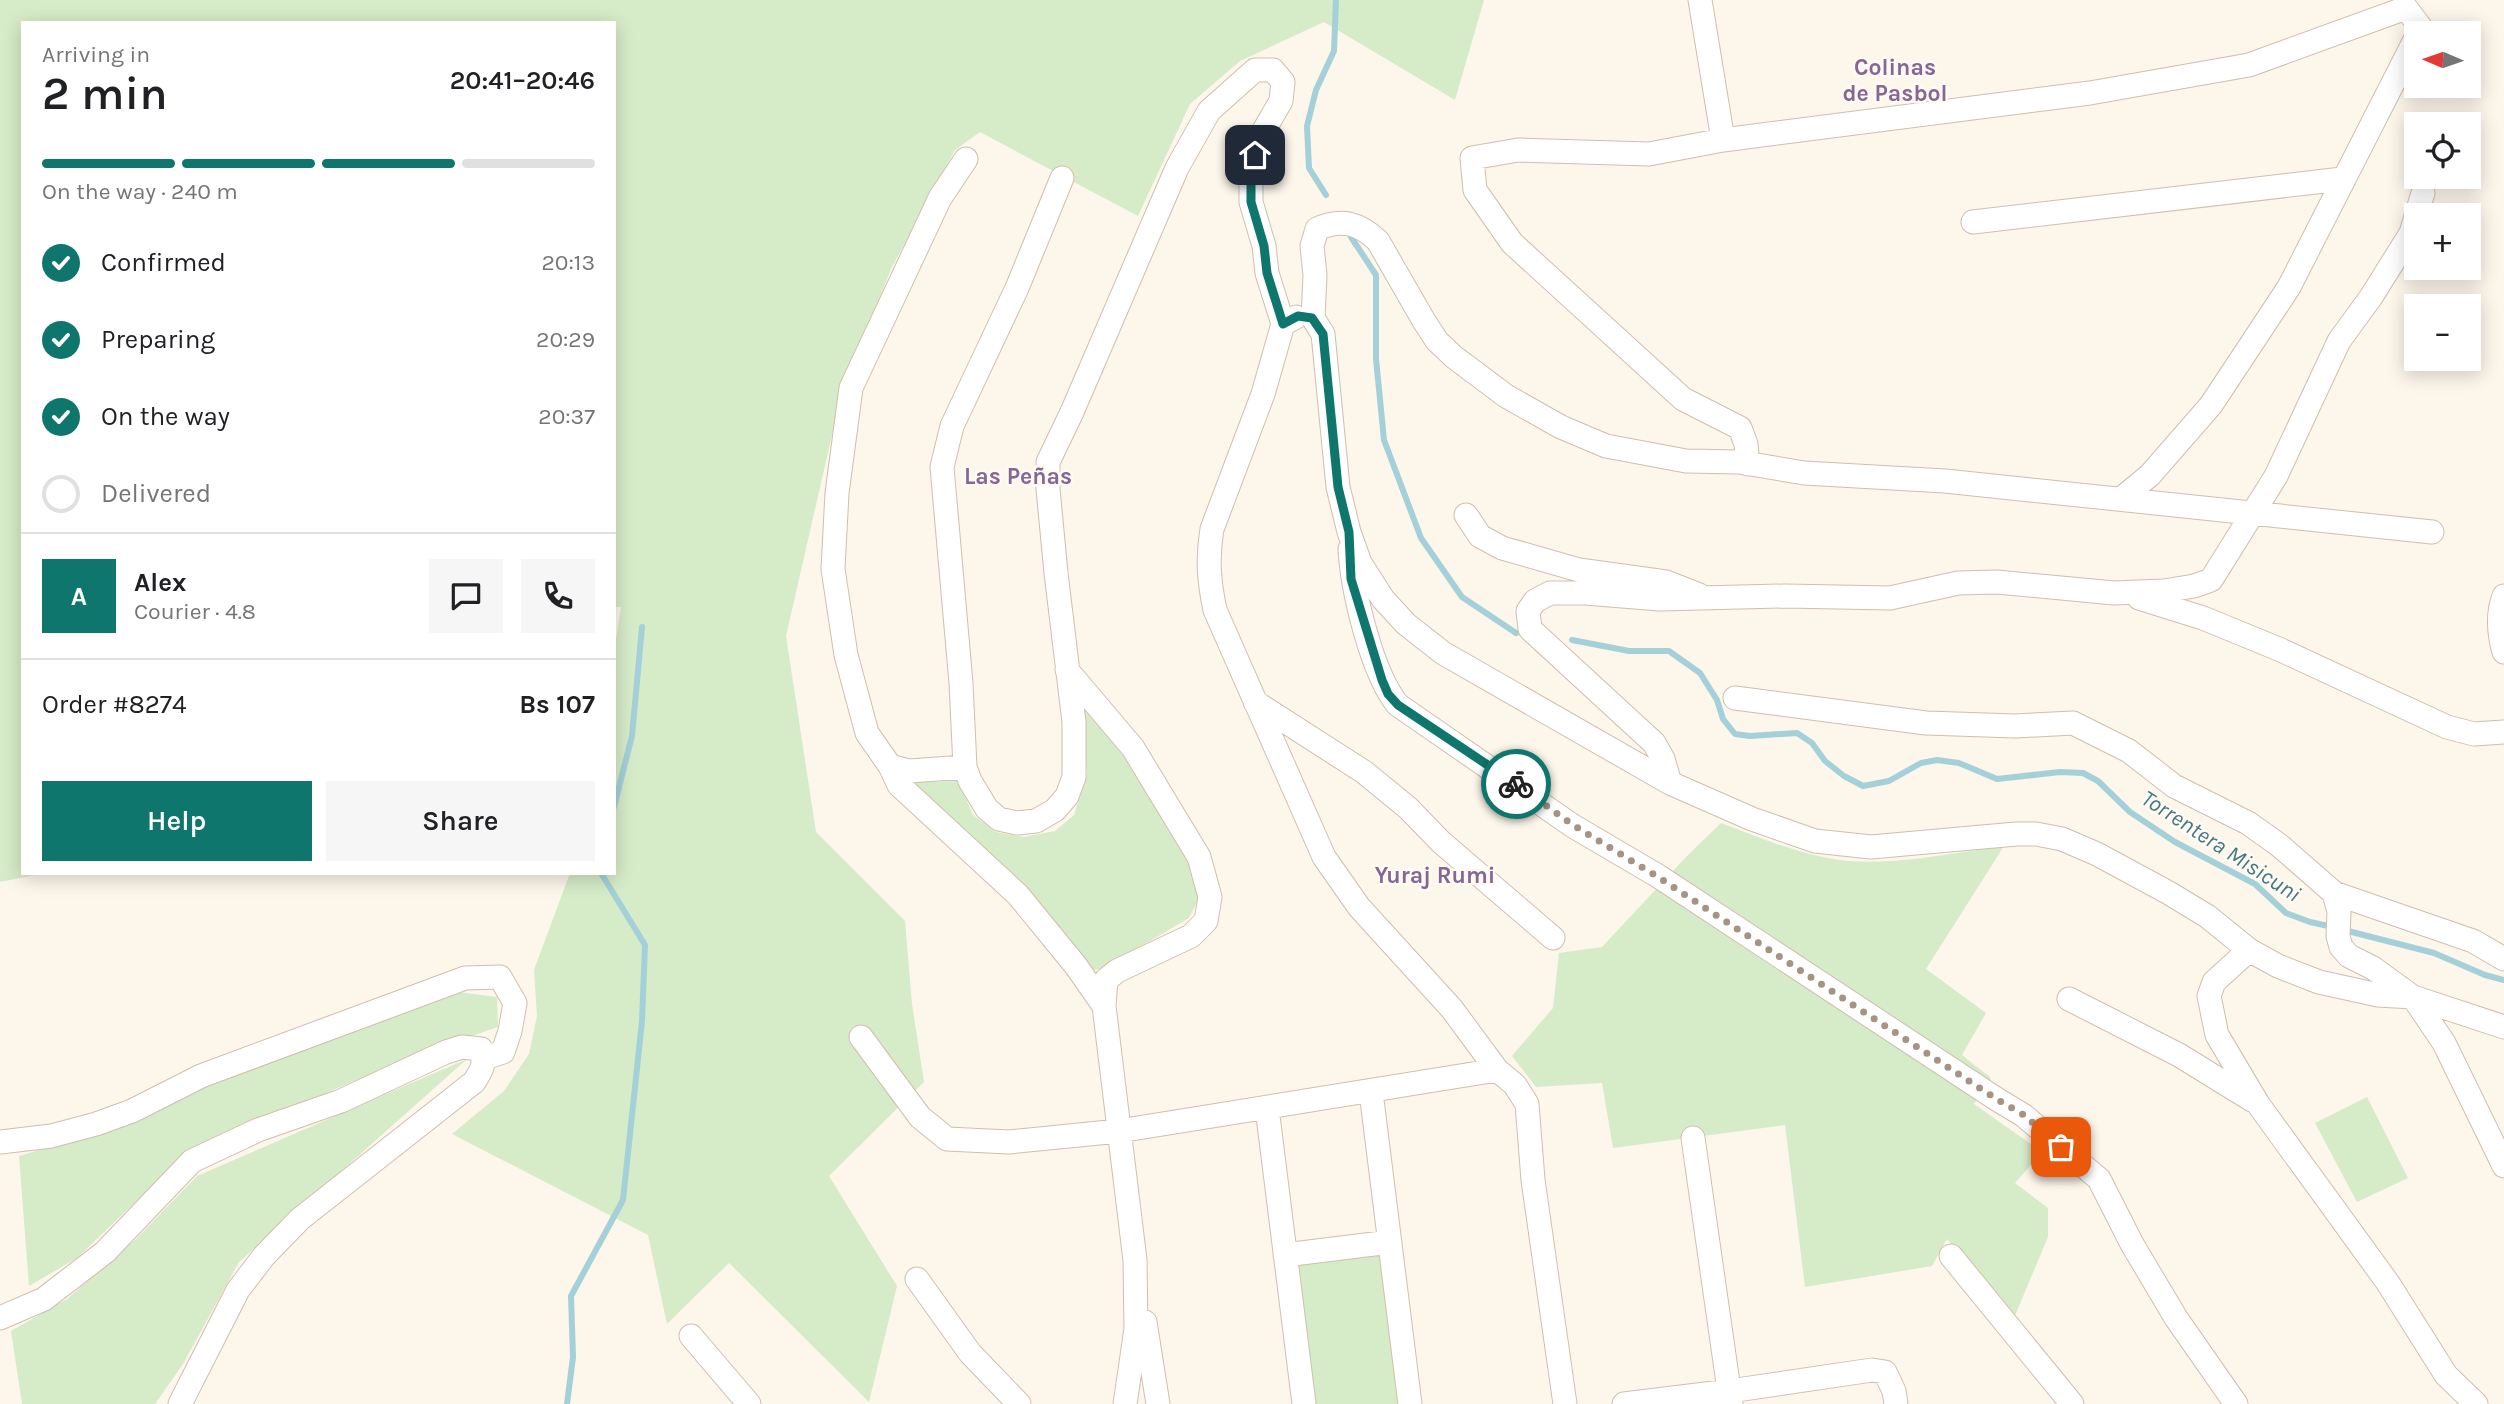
<!DOCTYPE html>
<meta charset="utf-8">
<style>
:root{--surface:#fff;--page:#f6f6f6;--text:#202124;--muted:#757577;--line:#e0e0e0;--accent:#0f766e}
body{margin:0;font-family:Karla,sans-serif;background:var(--page);color:var(--text);height:100vh;display:flex;flex-direction:column;font-size:26px;white-space:nowrap}
*{box-sizing:border-box;margin:0}
p{font-size:23px;color:var(--muted)}
.icon{flex:none;width:38px;height:38px;fill:none;stroke:currentColor;stroke-width:2;stroke-linecap:round;stroke-linejoin:round}
.map{position:relative;flex:1;overflow:hidden}
.drawer{position:absolute;left:21px;top:21px;width:595px;height:854px;display:flex;flex-direction:column;background:var(--surface);border-radius:0px;box-shadow:0 4px 18px #0003}
.drawer>*{flex:none}
.needle{width:46px;rotate:272deg}
.tools{position:absolute;left:2404px;top:21px;display:grid;gap:14px}
.tools a{display:grid;place-items:center;width:77px;height:77px;border-radius:0px;background:var(--surface);box-shadow:0 4px 18px #0003;font-size:35px}
.pin{position:absolute;display:grid;place-items:center;width:60px;height:60px;color:#fff;margin:-30px;border-radius:14px;box-shadow:0 4px 10px #0006}
.courier{position:absolute;display:grid;place-items:center;width:70px;height:70px;margin:-35px;border:5px solid #0f766e;border-radius:50%;background:#fff;color:#222;box-shadow:0 2px 9px #0007}
.headline em{font-style:normal;font-weight:600}
.headline div{display:flex;flex-direction:column-reverse}
.headline{display:flex;align-items:center;justify-content:space-between;height:119px;padding:0 21px}
h1{font-size:46px;font-weight:600;line-height:52px}
.bar{display:grid;grid-template-columns:repeat(4,1fr);gap:10px 7px;align-content:center;height:84px;padding:0 21px}
.bar i{height:9px;border-radius:5px;background:var(--line)}
.bar .on{background:var(--accent)}
.bar p{grid-column:span 4}
.line{display:flex;align-items:center;gap:18px;padding:0 21px;border-top:2px solid var(--line)}
.line div{flex:1}
.round{display:grid;place-items:center;flex:none;width:74px;height:74px;border-radius:0px;background:var(--page)}
ol{padding:0 21px;list-style:none}
li{display:flex;align-items:center;gap:21px;height:77px}
li p{margin-inline-start:auto}
li .icon{padding:7px;border-radius:50%;background:var(--accent);color:#fff;stroke-width:4}
li:last-child{color:var(--muted)}
li i{width:38px;height:38px;border:4px solid var(--line);border-radius:50%}
.button{display:flex;gap:14px;margin-top:auto;padding:14px 21px}
.button a{flex:1;height:80px;border-radius:0px;background:var(--accent);color:#fff;font-size:28px;font-weight:600;line-height:80px;text-align:center}
.button a+a{background:var(--page);color:var(--text)}
.map>svg:first-child{display:block}
.green{fill:#d6ebc8}
.lines{fill:none;stroke-linecap:round;stroke-linejoin:round}
.stream{stroke:#a4d0d9;stroke-width:6}
.minor-casing{stroke:#d0beaf;stroke-width:25}
.minor{stroke:#fff;stroke-width:23}
.done{stroke:#a79384;stroke-width:7;stroke-dasharray:0 12.6}
.route{stroke:#0f766e;stroke-width:9}
.labels{text-anchor:middle;dominant-baseline:central;stroke-width:5;stroke-linejoin:round;paint-order:stroke}
.neighbourhood-label{font-size:23px;font-weight:bold;fill:#856694;stroke:#fffaf2}
.water-label{font-size:23px;font-style:italic;fill:#437984;stroke:#fffaf2}
</style>
<div class="map">
<svg width="2504" height="1404" viewBox="0 0 2504 1404">
<rect width="100%" height="100%" fill="#fdf6eb"/>
<path class="green" d="M 0,0 L 1484,0 L 1455,100 L 1324,22 L 1240,61 L 1190,104 L 1138,216 L 980,132 L 955,150 L 891,269 L 840,400 L 786,636 L 816,832 L 905,921 L 912,1004 L 924,1082 L 829,1176 L 897,1286 L 869,1402 L 729,1263 L 667,1324 L 648,1235 L 452,1134 L 504,1091 L 529,1054 L 537,1016 L 534,970 L 570,873 L 614,873 L 614,652 L 621,607 L 614,607 L 614,23 L 23,23 L 23,873 L 45,873 L 0,882 Z
M 1081,699 L 1130,756 L 1171,825 L 1195,874 L 1198,900 L 1189,918 L 1104,968 L 1094,970 L 1085,964 L 910,782 L 958,781 L 973,815 L 996,832 L 1024,837 L 1055,831 L 1074,815 L 1087,773 Z
M 1721,823 C 1756,836 1791,851 1828,858 C 1880,869 1951,853 2004,846 L 1926,969 L 1986,1013 L 1962,1055 L 1991,1078 L 1974,1104 L 2042,1152 L 2015,1183 L 2048,1208 L 2048,1237 L 2014,1318 L 1947,1239 L 1932,1266 L 1805,1287 L 1785,1125 L 1613,1148 L 1602,1083 L 1536,1087 L 1512,1056 L 1553,1008 L 1559,953 L 1602,947 L 1687,856 Z
M 458,992 L 497,997 L 498,1027 L 414,1056 L 206,1143 L 155,1183 L 77,1258 L 29,1286 L 19,1156 L 102,1131 L 219,1078 Z
M 467,1059 L 239,1262 L 183,1364 L 155,1404 L 22,1404 L 11,1331 L 67,1299 L 136,1239 L 197,1176 Z
M 2367,1097 L 2408,1178 L 2357,1202 L 2315,1123 Z
M 1382,1249 L 1402,1404 L 1316,1404 L 1297,1260 Z"/>
<g class="lines">
<path class="stream" d="M 1326,195 L 1309,168 L 1307,126 L 1316,90 L 1334,51 L 1336,0
M 1351,237 L 1376,275 L 1376,359 L 1384,440 L 1421,538 L 1462,597 L 1516,633
M 1572,640 L 1629,651 L 1669,651 L 1700,673 L 1717,700 L 1723,719 L 1735,734 L 1750,736 L 1797,733 L 1812,743 L 1825,761 L 1844,776 L 1863,786 L 1889,781 L 1921,763 L 1937,760 L 1959,763 L 1997,779 L 2060,772 L 2083,773 L 2098,781 L 2130,812 L 2175,842 L 2255,884 L 2286,913 L 2310,922 L 2333,927
M 614,807 L 632,736 L 642,627
M 2344,930 L 2434,953 L 2485,975 L 2504,980
M 567,1404 L 573,1357 L 571,1296 L 623,1200 L 642,1021 L 645,945 L 601,873"/>
<defs>
<path id="minor" d="M 1700,0 L 1723,140
M 1062,178 L 1017,288 L 952,426 L 942,467 L 961,683 L 965,767 L 970,781 L 987,809 L 999,819 L 1017,823 L 1036,821 L 1055,810 L 1067,796 L 1074,777 L 1074,722 L 1056,573 L 1048,489 L 1048,462 L 1072,412 L 1177,168 L 1209,111 L 1255,70 L 1273,70 L 1283,82 L 1281,101 L 1260,137 L 1251,173 L 1251,202 L 1264,246 L 1267,273 L 1283,324
M 1973,222 L 2342,179
M 1296,317 L 1283,324 L 1263,394 L 1212,529 C 1207,558 1209,582 1215,610 L 1324,857 L 1359,907 L 1452,1009 L 1497,1070 L 1515,1085 L 1527,1104 L 1533,1180 L 1565,1404
M 1748,464 L 1746,444 L 1740,428 L 1683,399 L 1512,243 L 1475,190 L 1472,158 L 1518,150 L 1649,154 L 1723,140 L 2090,93 L 2249,65 L 2406,8 L 2421,28 L 2418,33
M 2121,499 L 2150,475 L 2211,405 L 2289,287 L 2417,36
M 1466,515 L 1480,536 L 1502,548 L 1579,570 L 1666,582 L 1699,595
M 2432,532 L 1945,481 L 1804,473 L 1739,462 L 1686,461 L 1606,446 L 1561,427 L 1506,396 L 1454,357 L 1437,341 L 1424,321 L 1378,241 C 1359,223 1341,218 1317,229 L 1312,246 L 1315,275 L 1313,318 L 1323,334 L 1338,487 L 1349,532 L 1360,563 L 1383,599 L 1406,624 L 1443,653 L 1670,783 L 1752,819 L 1815,841 L 1871,847 L 2016,834 L 2036,834 L 2062,839 L 2097,854 L 2169,893 L 2207,916 L 2249,950 L 2278,966 L 2319,982 L 2378,995 L 2413,997 L 2504,1027
M 1350,549 C 1352,590 1372,674 1398,705 L 1573,826 L 1658,876 L 1998,1100 L 2023,1115 L 2099,1179 L 2132,1244 L 2176,1318 L 2236,1404
M 2504,596 C 2497,614 2499,634 2504,652
M 2139,598 L 2203,618 L 2281,650 L 2447,727 L 2474,734 L 2504,732
M 1067,670 L 1133,748 L 1199,857 L 1210,897 L 1206,921 L 1191,936 L 1117,971 L 1106,980 L 1104,1006 L 1135,1260 L 1136,1329 L 1125,1404
M 1735,698 L 1926,723 L 2015,726 L 2073,723 L 2129,751 L 2174,786 L 2248,823 L 2279,845 L 2334,893 L 2473,941 L 2504,959
M 1255,702 L 1364,772 L 1408,808 L 1441,842 L 1553,938
M 890,766 L 899,785 L 1018,895 L 1076,966 L 1104,1006
M 965,767 L 909,771 L 890,766 L 867,733 L 846,655 L 833,569 L 837,493 L 851,388 L 940,198 L 966,159
M 1670,783 L 1663,759 L 1654,743 L 1530,629 L 1528,611 L 1535,601 L 1550,593 L 1585,593 L 1660,599 L 1785,596 L 1890,598 L 1958,583 L 1997,582 L 2114,593 L 2164,591 L 2194,586 L 2211,580 L 2276,476 L 2339,341 L 2371,297 L 2411,233 L 2423,193
M 2334,893 L 2339,912 L 2338,936 L 2341,947 L 2349,956 L 2373,968 L 2413,997 L 2444,1043 L 2504,1166
M 2249,950 L 2214,982 L 2209,996 L 2217,1035 L 2258,1104 L 2388,1283 L 2446,1375 L 2476,1404
M 2069,999 L 2179,1055 L 2252,1100
M 861,1037 L 920,1117 L 947,1139 L 1009,1142 L 1119,1131 L 1497,1070
M 1371,1092 L 1410,1404
M 1267,1108 L 1304,1404
M 1693,1138 L 1731,1404
M 0,1142 L 51,1136 L 96,1124 L 132,1111 L 201,1076 L 465,978 L 500,977 L 515,1003 L 510,1031 L 503,1052 L 485,1058
M 1285,1255 L 1390,1242
M 1951,1256 L 2072,1404
M 917,1279 L 970,1353 L 1019,1404
M 0,1318 L 44,1299 L 105,1252 L 192,1161 L 258,1130 L 341,1101 L 446,1052 L 462,1047 L 481,1049 C 486,1063 482,1070 474,1082 L 300,1219 L 264,1256 L 238,1290 L 180,1404
M 1145,1322 L 1158,1404
M 691,1336 L 749,1404
M 1624,1404 L 1730,1391 L 1872,1370 L 1885,1372 L 1894,1391 L 1896,1404"/>
</defs>
<use href="#minor" class="minor-casing"/>
<use href="#minor" class="minor"/>
</g>
<g class="lines">
<path class="done" d="M 1516,784 L 1573,825 L 1658,877 L 1998,1100 L 2024,1115 L 2061,1147"/>
<path class="route" d="M 1255,155 L 1251,173 L 1251,202 L 1264,246 L 1267,273 L 1283,324 L 1298,316 L 1312,318 L 1323,334 L 1338,487 L 1349,532 L 1351,579 L 1382,680 L 1388,694 L 1398,705 L 1516,784"/>
</g>
<g class="labels">
<g class="neighbourhood-label">
<text x="1895" y="67">Colinas<tspan x="1895" dy="26">de Pasbol</tspan></text>
<text x="1018" y="476">Las Peñas</text>
<text x="1435" y="875">Yuraj Rumi</text>
</g>
<g class="water-label">
<text transform="translate(2221 846) rotate(33)">Torrentera Misicuni</text>
</g>
</g>
</svg>
<div class="tools">
<a><svg class="needle" viewBox="-14 -14 28 28"><path d="M0-13l5 13h-10z" fill="#e53935"/><path d="M0 13l5-13h-10z" fill="#757577"/></svg></a>
<a><svg class="icon" aria-label="locate" viewBox="0 0 24 24"><circle cx="12" cy="12" r="6"/><path d="M12 2v4M12 18v4M2 12h4M18 12h4"/></svg></a>
<a>+</a>
<a>−</a>
</div>
<div class="pin" style="left:2061px;top:1147px;background:#ea580c"><svg class="icon" aria-label="bag" viewBox="0 0 24 24"><path d="M5 8h14l-1 12H6zM9 8a3 3 0 0 1 6 0"/></svg></div>
<div class="pin" style="left:1255px;top:155px;background:#1f2937"><svg class="icon" aria-label="home" viewBox="0 0 24 24"><path d="M3 11l9-7 9 7M6 9v11h12V9"/></svg></div>
<div class="courier" style="left:1516px;top:784px"><svg class="icon" aria-label="bike" viewBox="0 0 24 24"><circle cx="6" cy="16" r="4"/><circle cx="18" cy="16" r="4"/><path d="M6 16l4-8h5l3 8M10 8l3 8H6M13 5h3"/></svg></div>
<section class="drawer">
<div class="headline"><div><h1>2 min</h1><p>Arriving in</p></div><em>20:41–20:46</em></div>
<div class="bar"><i class="on"></i><i class="on"></i><i class="on"></i><i></i><p>On the way · 240 m</p></div>
<ol>
<li><svg class="icon" aria-label="check" viewBox="0 0 24 24"><path d="M5 12l5 5 9-10"/></svg>Confirmed<p>20:13</p></li>
<li><svg class="icon" aria-label="check" viewBox="0 0 24 24"><path d="M5 12l5 5 9-10"/></svg>Preparing<p>20:29</p></li>
<li><svg class="icon" aria-label="check" viewBox="0 0 24 24"><path d="M5 12l5 5 9-10"/></svg>On the way<p>20:37</p></li>
<li><i></i>Delivered</li>
</ol>
<div class="line" style="height:126px"><b class="round" style="background:var(--accent);color:#fff">A</b><div><b>Alex</b><p>Courier · 4.8</p></div><a class="round"><svg class="icon" aria-label="chat" viewBox="0 0 24 24"><path d="M4 5h16v11H9l-5 4z"/></svg></a><a class="round"><svg class="icon" aria-label="phone" viewBox="0 0 24 24"><path d="M5 4h4l2 5-3 2q2 4 5 5l2-3 5 2v4C11 20 4 13 5 4z"/></svg></a></div>
<div class="line" style="height:91px"><div>Order #8274</div><b>Bs 107</b></div>
<div class="button"><a>Help</a><a>Share</a></div>
</section>
</div>
